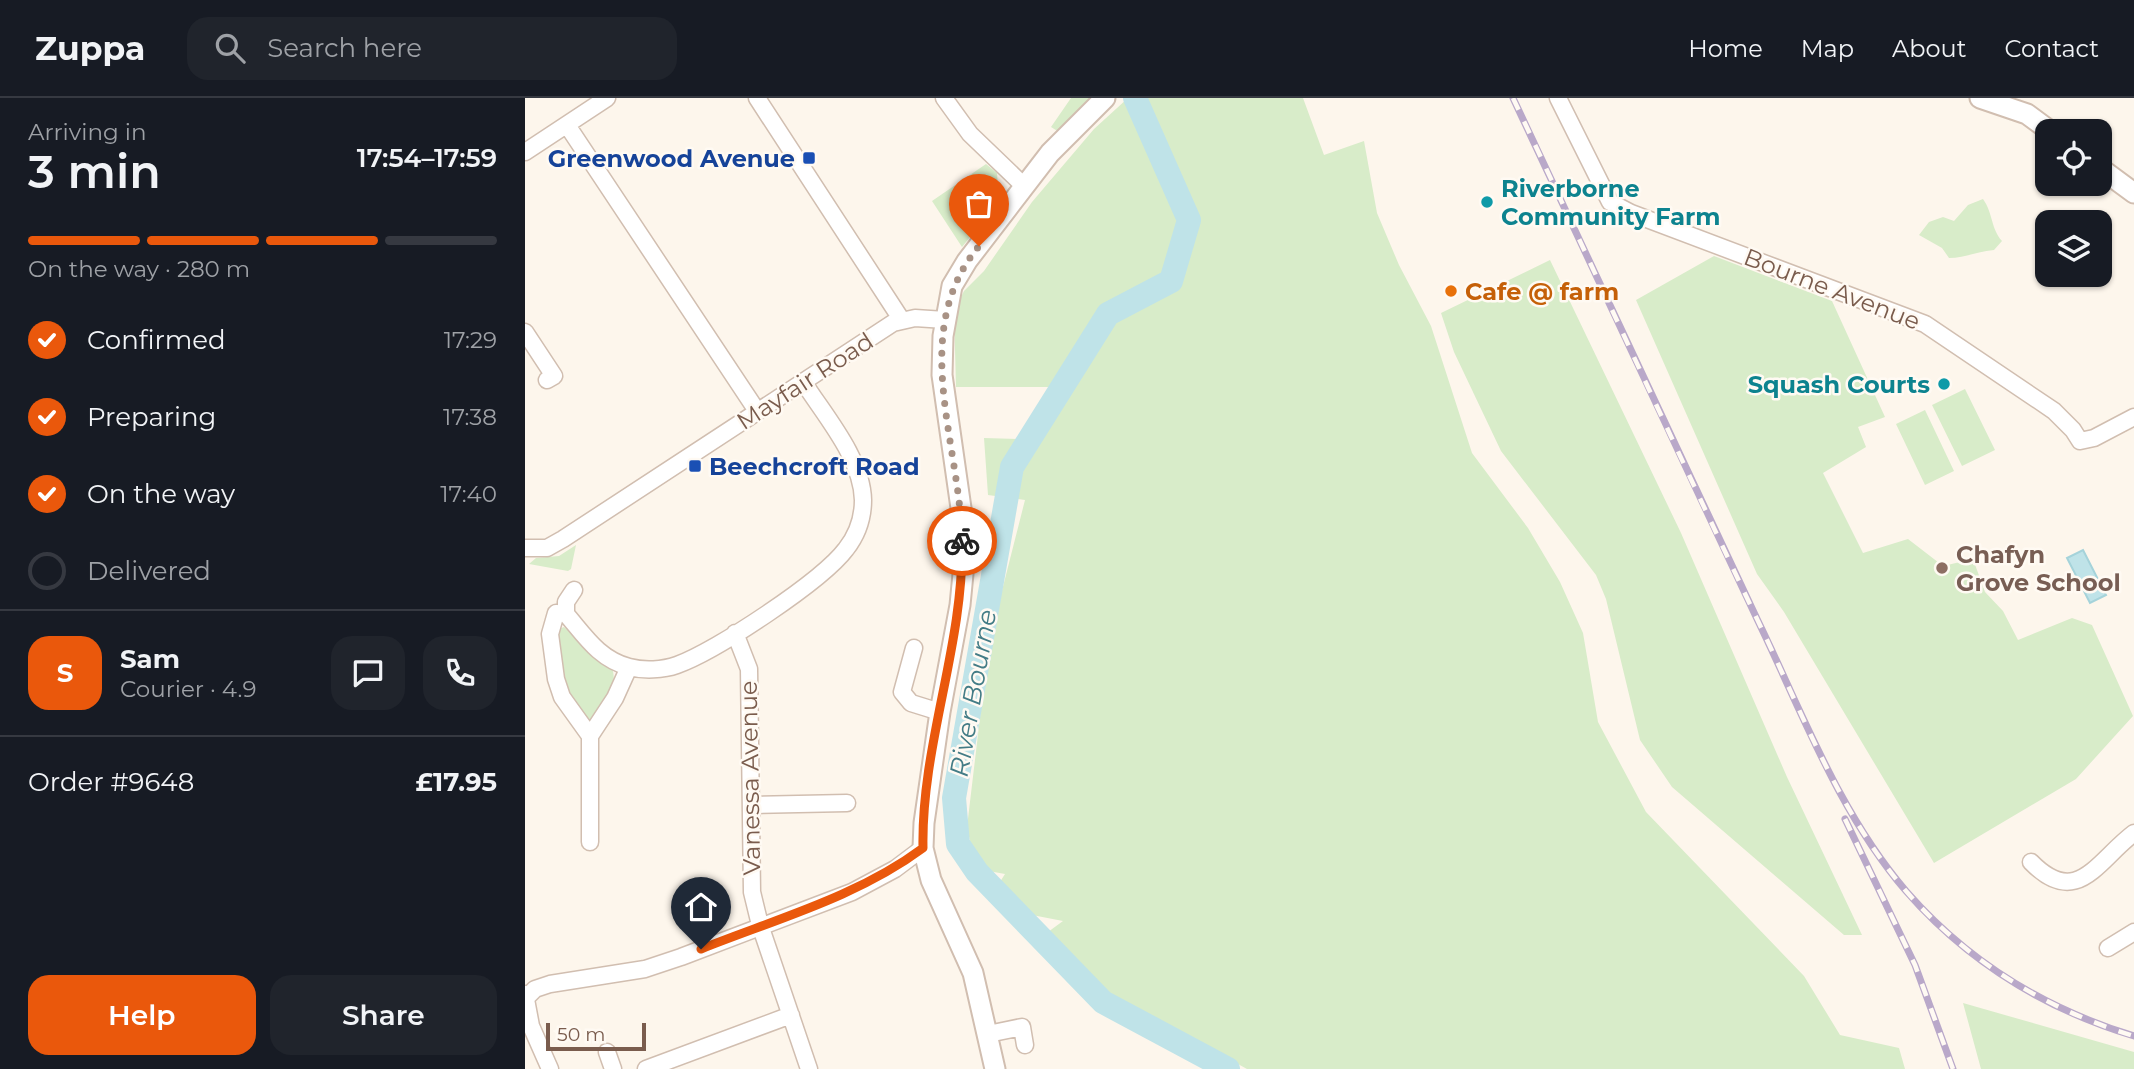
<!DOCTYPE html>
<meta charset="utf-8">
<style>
:root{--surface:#171b24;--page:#20242c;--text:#f1f3f6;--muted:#9ea1a6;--line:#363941;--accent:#ea580c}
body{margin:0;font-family:Montserrat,sans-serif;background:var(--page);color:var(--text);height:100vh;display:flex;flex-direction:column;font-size:26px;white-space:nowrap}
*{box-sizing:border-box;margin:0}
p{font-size:23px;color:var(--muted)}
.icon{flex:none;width:38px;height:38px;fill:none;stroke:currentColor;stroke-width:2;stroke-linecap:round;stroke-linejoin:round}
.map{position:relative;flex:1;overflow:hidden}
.sheet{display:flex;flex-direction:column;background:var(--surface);width:525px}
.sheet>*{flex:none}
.buttons{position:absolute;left:1510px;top:21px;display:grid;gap:14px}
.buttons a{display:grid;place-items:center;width:77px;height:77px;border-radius:14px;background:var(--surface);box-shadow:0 2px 5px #0004;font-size:35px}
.scale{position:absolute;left:21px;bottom:18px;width:100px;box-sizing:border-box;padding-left:7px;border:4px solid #7a5c4d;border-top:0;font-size:19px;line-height:24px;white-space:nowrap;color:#7a5c4d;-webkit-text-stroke:5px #fffaf3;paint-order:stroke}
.pin{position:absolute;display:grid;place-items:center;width:60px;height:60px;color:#fff;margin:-72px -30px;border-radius:50% 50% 50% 0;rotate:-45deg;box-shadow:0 0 7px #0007}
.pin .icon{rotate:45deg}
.courier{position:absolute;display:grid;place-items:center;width:70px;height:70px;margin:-35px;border:5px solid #ea580c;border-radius:50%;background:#fff;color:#222;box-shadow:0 2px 9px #0007}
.head em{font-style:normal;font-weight:600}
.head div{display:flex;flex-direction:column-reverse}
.head{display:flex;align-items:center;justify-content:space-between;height:119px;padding:0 28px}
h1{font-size:46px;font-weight:600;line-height:52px}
.bar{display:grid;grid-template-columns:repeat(4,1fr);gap:10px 7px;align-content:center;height:84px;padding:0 28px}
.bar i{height:9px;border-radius:5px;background:var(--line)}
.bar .active{background:var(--accent)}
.bar p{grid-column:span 4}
.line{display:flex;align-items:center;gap:18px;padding:0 28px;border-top:2px solid var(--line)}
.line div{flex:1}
.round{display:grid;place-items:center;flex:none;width:74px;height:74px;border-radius:21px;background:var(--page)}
ol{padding:0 28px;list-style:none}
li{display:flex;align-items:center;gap:21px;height:77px}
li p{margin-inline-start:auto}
li .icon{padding:7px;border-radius:50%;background:var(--accent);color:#fff;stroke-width:4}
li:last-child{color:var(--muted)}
li i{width:38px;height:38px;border:4px solid var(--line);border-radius:50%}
.primary-button{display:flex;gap:14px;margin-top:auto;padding:14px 28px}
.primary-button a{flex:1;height:80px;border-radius:21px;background:var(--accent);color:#fff;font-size:28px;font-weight:600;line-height:80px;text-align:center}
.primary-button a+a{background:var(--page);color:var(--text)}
header{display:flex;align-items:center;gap:42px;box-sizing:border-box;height:98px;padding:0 35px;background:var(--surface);border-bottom:2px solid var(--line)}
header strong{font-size:33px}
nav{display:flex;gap:38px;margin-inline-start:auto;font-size:24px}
.search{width:490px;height:63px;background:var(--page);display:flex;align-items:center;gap:18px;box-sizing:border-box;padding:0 24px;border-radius:21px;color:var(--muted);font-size:26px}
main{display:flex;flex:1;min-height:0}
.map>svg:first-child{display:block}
.green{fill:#d8ecc9}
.water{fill:#bfe3e8;stroke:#a5d3da;stroke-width:2}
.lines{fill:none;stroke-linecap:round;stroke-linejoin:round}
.river{stroke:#bfe3e8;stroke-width:24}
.minor-casing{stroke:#d1beb0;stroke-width:19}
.tertiary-casing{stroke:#d1beb0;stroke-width:23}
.minor{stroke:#fff;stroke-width:16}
.tertiary{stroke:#fff;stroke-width:19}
.rail-casing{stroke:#b9a8c9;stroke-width:7}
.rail{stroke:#fffaf3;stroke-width:4.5;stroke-dasharray:13;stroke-linecap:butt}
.done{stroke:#a89285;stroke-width:7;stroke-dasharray:0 12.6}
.route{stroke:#ea580c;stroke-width:9}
.transit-dot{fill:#1a4fb4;stroke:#fffaf3;stroke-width:2.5}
.culture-dot{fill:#0f9aa8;stroke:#fffaf3;stroke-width:2.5}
.food-dot{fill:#e8710a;stroke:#fffaf3;stroke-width:2.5}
.education-dot{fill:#8d6e63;stroke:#fffaf3;stroke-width:2.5}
.labels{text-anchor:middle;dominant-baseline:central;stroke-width:5;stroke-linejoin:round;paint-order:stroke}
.transit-label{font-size:24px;font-weight:bold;fill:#164399;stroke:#fffaf3;text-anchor:end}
.culture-label{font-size:24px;font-weight:bold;fill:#0d838f;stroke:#fffaf3;text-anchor:start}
.street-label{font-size:24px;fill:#7a5c4d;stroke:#fffaf3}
.food-label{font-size:24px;font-weight:bold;fill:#c56008;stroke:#fffaf3;text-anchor:start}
.education-label{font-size:24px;font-weight:bold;fill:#785e54;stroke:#fffaf3;text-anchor:start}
.water-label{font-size:26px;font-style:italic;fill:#437c86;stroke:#fffaf3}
</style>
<header>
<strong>Zuppa</strong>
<div class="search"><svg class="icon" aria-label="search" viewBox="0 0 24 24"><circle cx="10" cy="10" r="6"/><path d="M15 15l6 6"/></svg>Search here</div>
<nav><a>Home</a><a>Map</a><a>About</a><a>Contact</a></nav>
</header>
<main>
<section class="sheet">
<div class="head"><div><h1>3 min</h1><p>Arriving in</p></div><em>17:54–17:59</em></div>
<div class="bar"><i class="active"></i><i class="active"></i><i class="active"></i><i></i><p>On the way · 280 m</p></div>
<ol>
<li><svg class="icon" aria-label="check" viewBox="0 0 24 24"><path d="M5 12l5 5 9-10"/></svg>Confirmed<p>17:29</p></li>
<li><svg class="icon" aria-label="check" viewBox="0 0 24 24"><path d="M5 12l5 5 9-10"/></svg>Preparing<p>17:38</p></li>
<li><svg class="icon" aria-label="check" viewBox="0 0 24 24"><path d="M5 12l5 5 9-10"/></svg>On the way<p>17:40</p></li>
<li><i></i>Delivered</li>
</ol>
<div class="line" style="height:126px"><b class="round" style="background:var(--accent);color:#fff">S</b><div><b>Sam</b><p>Courier · 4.9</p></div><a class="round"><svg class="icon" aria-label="chat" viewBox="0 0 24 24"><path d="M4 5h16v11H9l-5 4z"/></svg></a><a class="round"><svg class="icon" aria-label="phone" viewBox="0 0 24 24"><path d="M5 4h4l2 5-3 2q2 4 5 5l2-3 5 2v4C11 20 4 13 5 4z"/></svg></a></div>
<div class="line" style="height:91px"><div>Order #9648</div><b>£17.95</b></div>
<div class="primary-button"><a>Help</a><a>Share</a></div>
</section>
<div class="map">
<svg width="1609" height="971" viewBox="0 0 1609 971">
<rect width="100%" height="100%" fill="#fdf6ec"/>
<path class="green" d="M 546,0 L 570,0 L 534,34 L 526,29 Z
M 603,0 L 778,0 L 799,57 L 839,43 L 852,115 L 874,167 L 906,228 L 947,355 L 1003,430 L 1035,484 L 1058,535 L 1073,624 L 1121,714 L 1279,878 L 1315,937 L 1374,950 L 1380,971 L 722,971 L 585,895 L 523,834 L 538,823 L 507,817 L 473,787 L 480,776 L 458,772 L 446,748 L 442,729 L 464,544 L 500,402 L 463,397 L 459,340 L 495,341 L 527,289 L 431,289 L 429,213 L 439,193 L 459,173 L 507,104 L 569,31 Z
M 461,66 L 472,75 L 474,103 L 437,149 L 407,103 Z
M 1458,101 C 1468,115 1466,131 1477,143 L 1469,152 C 1453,153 1440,160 1424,160 L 1417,150 L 1394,137 L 1404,124 L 1418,119 L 1429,123 L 1443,107 Z
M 1189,158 L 1307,203 L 1360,319 L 1333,329 L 1341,349 L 1298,375 L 1338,455 L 1383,441 L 1418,468 L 1448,461 L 1460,494 L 1478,513 L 1493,542 L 1547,520 L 1567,527 L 1608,618 L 1551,681 L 1409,765 L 1259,514 L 1232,476 L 1111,202 Z
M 1025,162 L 1156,435 L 1262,679 L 1337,837 L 1319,837 L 1147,689 L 1115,642 L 1081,501 L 1071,477 L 976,353 L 929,254 L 916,215 Z
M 1440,291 L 1470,352 L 1437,368 L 1407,307 Z
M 1400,312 L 1429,373 L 1400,387 L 1371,326 Z
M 51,447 L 46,471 L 43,473 L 4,466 L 11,460 L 34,458 Z
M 39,529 L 87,570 C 94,590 78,605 67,621 L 61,623 C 41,597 27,564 34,531 Z
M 1438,905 L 1609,954 L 1609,971 L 1456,971 Z"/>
<path class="water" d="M 1558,452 L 1581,497 L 1565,505 L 1542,460 Z"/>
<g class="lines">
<path class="river" d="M 610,0 L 664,122 L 646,183 L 583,216 L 487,369 L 429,700 L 433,746 L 452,774 L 578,904 L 703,971"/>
<defs>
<path id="minor" d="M 232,0 L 376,221
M 419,0 L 445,36 L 499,88
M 1033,0 L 1085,104 L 1106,115 L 1400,226 L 1529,313 L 1548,332 L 1555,343 L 1569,340 L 1609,319
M 42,27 L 232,313
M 0,54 L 82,0
M 0,234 L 29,278 L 22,282
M 0,450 L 22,450 L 38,441 L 368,225 L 390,220 L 420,222
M 49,492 L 41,504 L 41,516 L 31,515 L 25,536 L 31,581 L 37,599 L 65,638 L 65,744
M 41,516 C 60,538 74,561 104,569 C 119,573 138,572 152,567 C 191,553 297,483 321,451 C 332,437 338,420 338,402 C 337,360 300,318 279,285
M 210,535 L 224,571 L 227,794 L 235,827 L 284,971
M 389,550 L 377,594 L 386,605 L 415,614
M 65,638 L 90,600 L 104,569
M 226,707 L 322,705
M 1506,764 C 1552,811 1572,763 1609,735
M 1583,850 L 1609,834
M 0,896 L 6,928 L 25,971
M 2,899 L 10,891 L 25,886 L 120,871 L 156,859 L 327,794 L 370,771 L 398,750
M 463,936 L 497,929 L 500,947
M 82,954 L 88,971
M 121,971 L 266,917"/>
<path id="tertiary" d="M 1455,0 L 1502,16 L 1525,33
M 1575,70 L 1609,95
M 470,971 L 448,875 L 406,782 L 398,750 L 399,725 L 415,614 L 435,507 L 438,476 L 437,417 L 417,277 L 418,238 L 427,188 L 442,163 L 525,55 L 580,0"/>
</defs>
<use href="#minor" class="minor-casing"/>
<use href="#tertiary" class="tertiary-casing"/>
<use href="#minor" class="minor"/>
<use href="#tertiary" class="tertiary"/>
<defs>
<path id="rail" d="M 988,0 C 1070,174 1150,349 1233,523 C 1277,614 1314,715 1381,793 C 1442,863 1520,911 1609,938
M 1320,721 L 1390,867 L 1428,971"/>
</defs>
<use href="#rail" class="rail-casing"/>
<use href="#rail" class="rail"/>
</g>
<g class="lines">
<path class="done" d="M 437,443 C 435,343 383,234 454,148"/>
<path class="route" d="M 176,851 C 251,821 332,799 398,750 C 396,647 439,547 437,443"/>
</g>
<g class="transit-dot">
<rect x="277" y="53" width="14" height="14" rx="3.5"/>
<rect x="163" y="361" width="14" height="14" rx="3.5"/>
</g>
<g class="culture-dot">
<circle cx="962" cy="104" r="7"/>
<circle cx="1419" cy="286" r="7"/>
</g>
<circle class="food-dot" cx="926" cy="193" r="7"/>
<circle class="education-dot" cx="1417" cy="470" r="7"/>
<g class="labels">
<g class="transit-label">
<text x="270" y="60">Greenwood Avenue</text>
<text x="184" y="368" text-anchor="start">Beechcroft Road</text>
</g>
<g class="culture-label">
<text x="976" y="90">Riverborne<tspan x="976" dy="28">Community Farm</tspan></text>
<text x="1405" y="286" text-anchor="end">Squash Courts</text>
</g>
<g class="street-label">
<text transform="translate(1307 191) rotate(21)">Bourne Avenue</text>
<text transform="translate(280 283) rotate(-33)">Mayfair Road</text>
<text transform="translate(225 680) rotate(-91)">Vanessa Avenue</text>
</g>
<g class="food-label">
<text x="940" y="193">Cafe @ farm</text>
</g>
<g class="education-label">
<text x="1431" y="456">Chafyn<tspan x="1431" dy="28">Grove School</tspan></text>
</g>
<g class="water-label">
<text transform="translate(448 595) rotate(-80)">River Bourne</text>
</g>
</g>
</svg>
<div class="buttons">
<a><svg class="icon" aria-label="locate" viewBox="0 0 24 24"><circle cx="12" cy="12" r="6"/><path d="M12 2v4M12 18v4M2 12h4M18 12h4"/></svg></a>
<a><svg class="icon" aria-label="layers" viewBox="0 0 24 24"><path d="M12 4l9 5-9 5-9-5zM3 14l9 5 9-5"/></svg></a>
</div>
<div class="scale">50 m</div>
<div class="pin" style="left:454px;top:148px;background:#ea580c"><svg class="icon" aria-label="bag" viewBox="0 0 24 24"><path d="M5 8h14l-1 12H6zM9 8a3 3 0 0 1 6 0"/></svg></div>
<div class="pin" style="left:176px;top:851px;background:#1f2937"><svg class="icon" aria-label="home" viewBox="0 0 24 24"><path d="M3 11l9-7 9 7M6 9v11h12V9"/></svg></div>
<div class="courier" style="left:437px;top:443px"><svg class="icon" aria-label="bike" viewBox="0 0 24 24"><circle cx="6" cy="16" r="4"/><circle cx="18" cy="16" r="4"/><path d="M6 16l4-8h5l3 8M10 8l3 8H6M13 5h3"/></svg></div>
</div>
</main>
